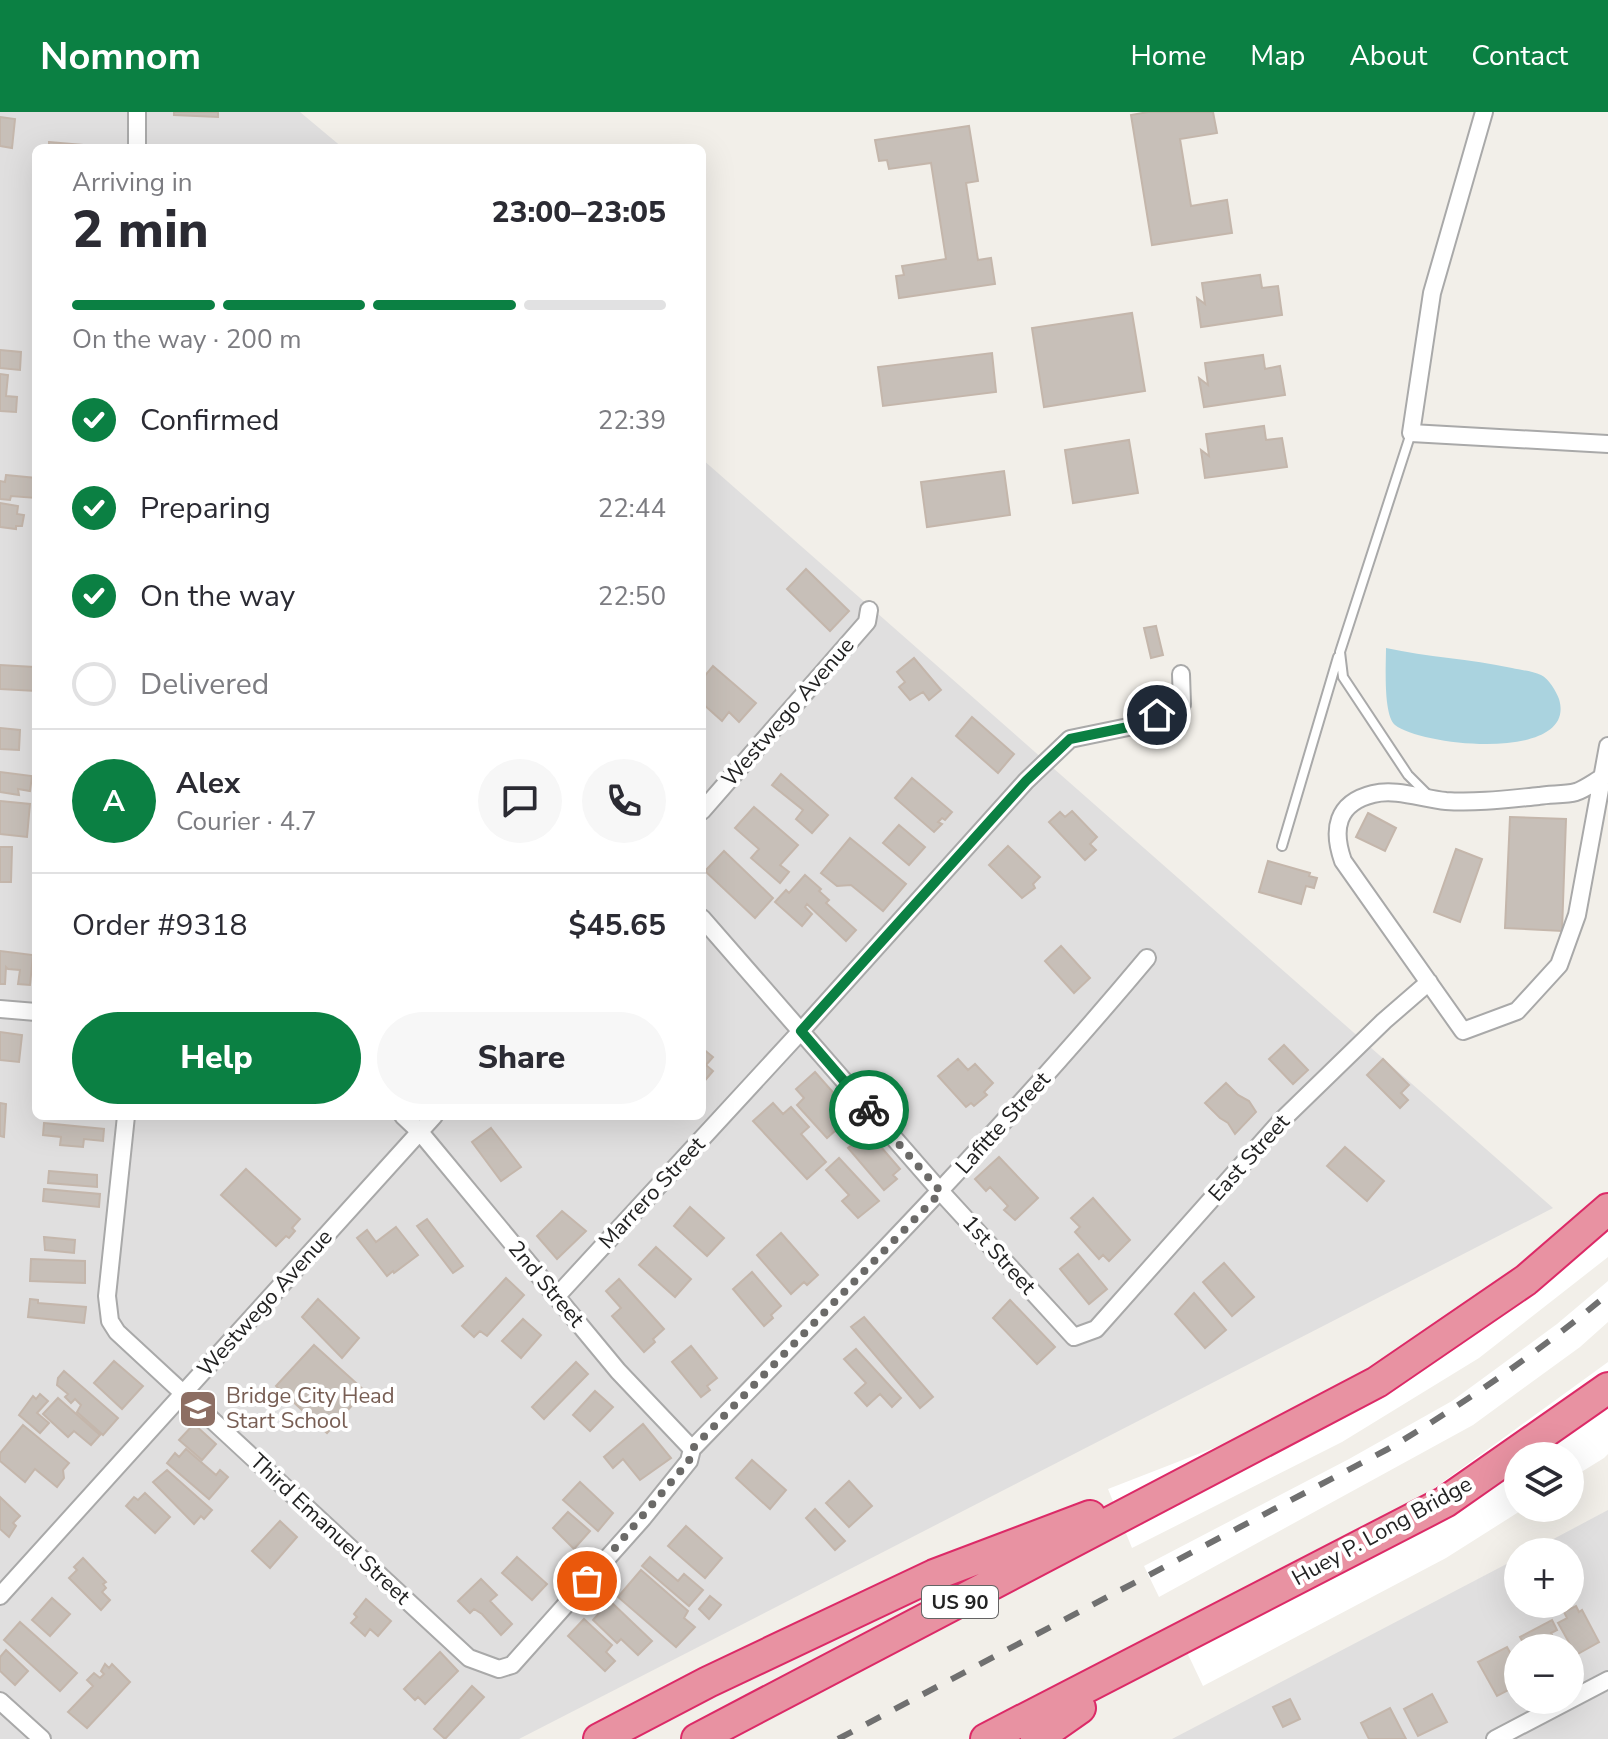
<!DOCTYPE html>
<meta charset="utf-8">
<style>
:root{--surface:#fff;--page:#f7f7f7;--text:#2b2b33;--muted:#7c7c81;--line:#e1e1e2;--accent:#0b8043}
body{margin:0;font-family:"Nunito Sans",sans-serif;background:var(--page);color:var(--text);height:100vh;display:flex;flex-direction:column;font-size:30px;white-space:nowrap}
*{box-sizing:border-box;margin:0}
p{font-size:26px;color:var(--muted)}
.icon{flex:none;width:44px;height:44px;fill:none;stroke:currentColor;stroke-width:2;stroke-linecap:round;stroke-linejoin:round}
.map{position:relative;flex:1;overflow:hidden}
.details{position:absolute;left:32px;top:32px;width:674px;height:976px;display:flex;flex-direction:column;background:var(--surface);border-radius:12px;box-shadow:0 8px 32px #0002}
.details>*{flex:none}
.buttons{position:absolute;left:1504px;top:1330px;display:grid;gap:16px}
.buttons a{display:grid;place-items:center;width:80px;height:80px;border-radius:50%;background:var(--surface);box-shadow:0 8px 32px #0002;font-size:40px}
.pin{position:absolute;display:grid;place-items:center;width:68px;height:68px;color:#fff;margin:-34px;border:4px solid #fff;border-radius:50%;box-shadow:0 2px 8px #0007}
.courier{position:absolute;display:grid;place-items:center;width:80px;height:80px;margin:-40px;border:6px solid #0b8043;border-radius:50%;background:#fff;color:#222;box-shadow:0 2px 10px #0007}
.headline em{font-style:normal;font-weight:800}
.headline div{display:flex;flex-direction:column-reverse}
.headline{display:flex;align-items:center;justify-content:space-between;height:136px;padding:0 40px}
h1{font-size:52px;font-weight:800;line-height:60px}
.bar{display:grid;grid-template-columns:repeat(4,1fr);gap:12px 8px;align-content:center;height:96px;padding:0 40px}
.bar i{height:10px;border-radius:6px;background:var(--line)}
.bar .current{background:var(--accent)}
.bar p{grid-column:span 4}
.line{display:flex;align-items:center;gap:20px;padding:0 40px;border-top:2px solid var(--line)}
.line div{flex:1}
.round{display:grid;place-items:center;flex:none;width:84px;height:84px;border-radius:42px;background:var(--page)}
ol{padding:0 40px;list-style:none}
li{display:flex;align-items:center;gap:24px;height:88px}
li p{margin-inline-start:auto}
li .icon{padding:8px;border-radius:50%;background:var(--accent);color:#fff;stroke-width:4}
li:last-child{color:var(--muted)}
li i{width:44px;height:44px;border:4px solid var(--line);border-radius:50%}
.action{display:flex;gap:16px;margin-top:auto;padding:16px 40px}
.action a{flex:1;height:92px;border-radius:48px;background:var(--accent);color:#fff;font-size:32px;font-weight:800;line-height:92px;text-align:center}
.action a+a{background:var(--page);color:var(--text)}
header{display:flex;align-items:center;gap:48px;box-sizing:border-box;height:112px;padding:0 40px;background:var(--accent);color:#fff}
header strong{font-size:38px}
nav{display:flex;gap:44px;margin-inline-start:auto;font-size:28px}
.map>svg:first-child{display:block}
.residential{fill:#e0dfdf;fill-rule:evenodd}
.water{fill:#aad3df}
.pier{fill:#fff}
.building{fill:#c7bfb8;stroke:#c4b6ab;stroke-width:2}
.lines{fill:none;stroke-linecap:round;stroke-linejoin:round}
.lane-casing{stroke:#a9a9a9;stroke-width:12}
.street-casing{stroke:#a9a9a9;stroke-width:20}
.highway-casing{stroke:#dc2a67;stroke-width:34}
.lane{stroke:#fff;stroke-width:8}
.street{stroke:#fff;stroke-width:16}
.highway{stroke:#e892a2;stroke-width:30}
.rail{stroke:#707070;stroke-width:6;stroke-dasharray:16 16;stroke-linecap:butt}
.done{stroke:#6b6a68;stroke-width:8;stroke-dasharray:0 14.4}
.route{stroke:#0b8043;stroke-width:10}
.labels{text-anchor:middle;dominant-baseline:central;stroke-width:8;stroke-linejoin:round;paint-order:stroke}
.shield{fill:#fff;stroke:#646464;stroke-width:2}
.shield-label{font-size:20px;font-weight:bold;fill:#222}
.street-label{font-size:22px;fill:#222;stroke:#fff}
.education-label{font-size:22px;fill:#785e54;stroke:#fff;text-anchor:start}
</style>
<header>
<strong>Nomnom</strong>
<nav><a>Home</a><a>Map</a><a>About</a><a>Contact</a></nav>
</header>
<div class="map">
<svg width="1608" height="1627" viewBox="0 0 1608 1627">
<rect width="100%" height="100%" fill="#f2efe9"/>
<path class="residential" d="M 0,0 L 300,0 L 343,36 L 36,36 L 36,1004 L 702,1004 L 702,347 L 1553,1096 L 519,1627 L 0,1627 Z
M 1608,1398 L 1608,1627 L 1172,1627 L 1518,1446 L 1518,1492 L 1570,1492 L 1570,1440 L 1529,1440 ZM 1518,1536 L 1570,1536 L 1570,1588 L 1518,1588 Z"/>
<path class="water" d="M 1386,536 C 1427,545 1470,547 1512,556 C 1520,558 1533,559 1541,563 C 1549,567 1556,579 1559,587 C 1578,650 1423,635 1395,613 C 1383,603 1386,553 1386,536 Z"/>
<path class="pier" d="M 1608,1084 L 1608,1145 L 1479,1246 L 1342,1330 L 1132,1436 L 1108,1377 L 1247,1323 L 1389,1245 L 1506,1165 Z
M 1608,1169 L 1608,1210 L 1580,1235 L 1473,1313 L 1159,1485 L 1144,1454 L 1349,1347 L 1452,1289 L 1557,1212 Z
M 1608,1250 L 1608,1342 L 1604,1346 L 1570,1367 L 1570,1344 L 1518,1344 L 1518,1396 L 1525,1396 L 1446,1446 L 1203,1574 L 1174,1513 L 1418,1388 Z"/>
<path class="building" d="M 174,0 L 218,0 L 218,5 L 174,3 Z
M 1148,0 L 1213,0 L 1217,21 L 1180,27 L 1191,94 L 1227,88 L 1232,121 L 1152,133 L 1131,3 Z
M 0,5 L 15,7 L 12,36 L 0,34 Z
M 969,14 L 978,69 L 966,71 L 978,148 L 991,146 L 995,172 L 899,186 L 896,164 L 904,163 L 902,154 L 946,147 L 931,51 L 889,57 L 887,48 L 879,49 L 875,28 Z
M 49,30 L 107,35 L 106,36 L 49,36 Z
M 1260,163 L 1262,176 L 1278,174 L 1282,203 L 1201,215 L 1197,186 L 1205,192 L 1202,171 Z
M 1132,201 L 1145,279 L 1044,295 L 1032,216 Z
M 0,238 L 21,240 L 20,258 L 0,256 Z
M 992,241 L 996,280 L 883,294 L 878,255 Z
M 1263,243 L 1265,257 L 1280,254 L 1285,283 L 1204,295 L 1199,266 L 1208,273 L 1205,251 Z
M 0,262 L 8,263 L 6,284 L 17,285 L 16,300 L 0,299 Z
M 1264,314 L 1266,328 L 1282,326 L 1287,355 L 1205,366 L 1201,338 L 1209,344 L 1206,322 Z
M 1129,328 L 1138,381 L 1073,391 L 1065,338 Z
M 1004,359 L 1010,403 L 927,415 L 921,370 Z
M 6,363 L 36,366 L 36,386 L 11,384 L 10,388 L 0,387 L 0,369 L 5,370 Z
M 0,391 L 18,394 L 17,402 L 24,403 L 22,414 L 16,414 L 16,417 L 0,415 Z
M 806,457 L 849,499 L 830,519 L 787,477 Z
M 1156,514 L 1163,543 L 1151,546 L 1144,516 Z
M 914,546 L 941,578 L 929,588 L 923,580 L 910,588 L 899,575 L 905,570 L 897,560 Z
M 0,553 L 34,555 L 36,579 L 0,577 Z
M 713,554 L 756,591 L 739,610 L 729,600 L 722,609 L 702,591 L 702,567 Z
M 972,605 L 1014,642 L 998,661 L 956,624 Z
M 0,616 L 20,618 L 19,638 L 0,637 Z
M 0,660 L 32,664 L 30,679 L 18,677 L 19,683 L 0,680 Z
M 781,662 L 828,703 L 812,721 L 796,707 L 803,698 L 772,673 Z
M 912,666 L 952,700 L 945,708 L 942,706 L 938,710 L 942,712 L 934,720 L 895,686 Z
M 0,689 L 30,692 L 27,725 L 0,722 Z
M 754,695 L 798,733 L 780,753 L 789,760 L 780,771 L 751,746 L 759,737 L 735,716 Z
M 1072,699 L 1097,725 L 1090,732 L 1096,738 L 1085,748 L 1049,710 L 1060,700 L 1065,705 Z
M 1368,701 L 1396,716 L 1385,739 L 1356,725 Z
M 1510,705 L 1566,707 L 1562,819 L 1505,816 Z
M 899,713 L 925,735 L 909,753 L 883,731 Z
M 850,726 L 906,772 L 883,799 L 851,773 L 837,774 L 821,761 Z
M 1008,734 L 1040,765 L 1033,772 L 1035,776 L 1022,786 L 989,753 Z
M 0,735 L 12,735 L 11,770 L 0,770 Z
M 1456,737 L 1482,747 L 1460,810 L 1434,800 Z
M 724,739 L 773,786 L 755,806 L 705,759 Z
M 1268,749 L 1310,761 L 1309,764 L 1317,766 L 1314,776 L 1306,774 L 1301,792 L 1259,780 Z
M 805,763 L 821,777 L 819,779 L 829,788 L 826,791 L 856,818 L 846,829 L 807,792 L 805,795 L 812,802 L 802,814 L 775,790 L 786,778 L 789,781 Z
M 1061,834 L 1090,866 L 1074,881 L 1045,849 Z
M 0,839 L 33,843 L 30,873 L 18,872 L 20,858 L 8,857 L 6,855 L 5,872 L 0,872 Z
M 0,920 L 22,923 L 19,950 L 0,948 Z
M 1284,933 L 1308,958 L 1293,972 L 1269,947 Z
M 702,936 L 713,945 L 706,953 L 713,959 L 702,972 Z
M 958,947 L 968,958 L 975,952 L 993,971 L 984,980 L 987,983 L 974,994 L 971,991 L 966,995 L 938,964 Z
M 1383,947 L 1409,973 L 1401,981 L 1408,988 L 1400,996 L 1367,963 Z
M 815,960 L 853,1003 L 827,1026 L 797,993 L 804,986 L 796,977 Z
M 1226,971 L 1238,983 L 1249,989 L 1256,1000 L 1235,1022 L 1228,1011 L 1220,1006 L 1205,991 Z
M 0,991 L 6,992 L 4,1025 L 0,1024 Z
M 773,991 L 783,1002 L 791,995 L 809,1015 L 801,1022 L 826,1050 L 807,1067 L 753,1009 Z
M 44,1011 L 104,1017 L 103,1029 L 84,1027 L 83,1035 L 60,1033 L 61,1025 L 43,1023 Z
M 491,1016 L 521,1055 L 501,1069 L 472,1030 Z
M 868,1020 L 900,1057 L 893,1063 L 897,1067 L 884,1078 L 848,1036 Z
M 1345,1035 L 1384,1069 L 1367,1089 L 1327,1054 Z
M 999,1045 L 1038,1086 L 1015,1108 L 1004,1098 L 1008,1094 L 990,1075 L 986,1079 L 975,1067 Z
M 839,1046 L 879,1089 L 858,1106 L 842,1089 L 849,1083 L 826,1058 Z
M 246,1057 L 300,1107 L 292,1116 L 295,1119 L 289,1126 L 286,1124 L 276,1134 L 221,1083 Z
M 49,1059 L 97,1063 L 97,1075 L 48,1071 Z
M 44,1077 L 100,1082 L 99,1095 L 43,1089 Z
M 1093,1086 L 1130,1128 L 1109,1149 L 1103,1143 L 1099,1147 L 1075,1120 L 1080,1115 L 1071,1106 Z
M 690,1095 L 724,1126 L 707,1144 L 674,1114 Z
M 562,1099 L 586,1119 L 557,1147 L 537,1124 Z
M 427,1107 L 463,1154 L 453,1161 L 417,1114 Z
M 396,1115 L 418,1143 L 394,1161 L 393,1159 L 387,1164 L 357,1126 L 367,1118 L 376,1130 Z
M 781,1121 L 818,1163 L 807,1173 L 804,1170 L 791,1182 L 757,1143 Z
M 44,1125 L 75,1128 L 74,1141 L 45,1138 Z
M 656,1135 L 691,1167 L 675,1185 L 639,1153 Z
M 1078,1142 L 1107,1177 L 1089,1192 L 1060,1157 Z
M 31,1147 L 85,1149 L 85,1171 L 30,1169 Z
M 1224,1151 L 1254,1185 L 1232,1204 L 1203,1170 Z
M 752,1160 L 781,1194 L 771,1203 L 773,1206 L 764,1214 L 733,1177 Z
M 506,1166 L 524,1183 L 487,1224 L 480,1219 L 474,1225 L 462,1214 Z
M 619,1167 L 664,1217 L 653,1227 L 655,1230 L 644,1240 L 612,1204 L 621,1196 L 606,1179 Z
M 1194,1181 L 1226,1218 L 1205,1236 L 1175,1202 Z
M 30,1187 L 38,1188 L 38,1191 L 86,1195 L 84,1211 L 28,1205 Z
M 318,1187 L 359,1226 L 342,1246 L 302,1205 Z
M 1010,1188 L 1055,1235 L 1037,1252 L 993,1206 Z
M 864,1205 L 933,1285 L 920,1296 L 851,1215 Z
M 523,1207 L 541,1223 L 521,1246 L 502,1229 Z
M 314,1233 L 365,1279 L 327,1321 L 276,1274 Z
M 691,1234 L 717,1266 L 707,1274 L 710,1278 L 701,1285 L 672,1250 Z
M 856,1237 L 901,1286 L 892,1295 L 880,1282 L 867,1294 L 855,1281 L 866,1271 L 844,1247 Z
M 114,1249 L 143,1274 L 122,1297 L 94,1271 Z
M 576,1250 L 588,1262 L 544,1307 L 532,1295 Z
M 64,1259 L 118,1306 L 103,1323 L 77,1300 L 81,1293 L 75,1287 L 71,1291 L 65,1285 L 68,1282 L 57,1273 L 58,1266 Z
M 595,1279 L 613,1295 L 590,1319 L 573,1303 Z
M 40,1282 L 48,1289 L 37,1301 L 49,1311 L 40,1321 L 19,1303 L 33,1284 L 36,1287 Z
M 58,1286 L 100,1323 L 91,1333 L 74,1319 L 68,1325 L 43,1302 Z
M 194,1312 L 216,1332 L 202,1348 L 179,1328 Z
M 643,1312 L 671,1346 L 640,1368 L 623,1347 L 613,1356 L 604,1345 Z
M 23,1313 L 69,1351 L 63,1358 L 64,1366 L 57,1375 L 35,1357 L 25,1370 L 0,1349 L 0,1341 Z
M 186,1337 L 216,1363 L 220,1358 L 228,1365 L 209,1387 L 167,1351 L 175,1341 L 179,1345 Z
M 752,1348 L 786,1378 L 770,1397 L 736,1366 Z
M 167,1358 L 212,1398 L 204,1407 L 201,1404 L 194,1412 L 153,1370 Z
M 849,1369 L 872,1394 L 849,1415 L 826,1391 Z
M 580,1370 L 613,1401 L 598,1419 L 563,1388 Z
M 145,1381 L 170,1405 L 155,1421 L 126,1394 L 134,1385 L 138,1388 Z
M 0,1385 L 20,1404 L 13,1411 L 16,1414 L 9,1425 L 0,1417 Z
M 815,1397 L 845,1429 L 835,1438 L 806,1406 Z
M 568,1400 L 590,1419 L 574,1437 L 553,1416 Z
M 280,1409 L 297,1425 L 270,1456 L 252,1439 Z
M 686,1414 L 722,1446 L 705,1466 L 668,1434 Z
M 517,1445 L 547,1472 L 532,1488 L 502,1461 Z
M 650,1445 L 678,1469 L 684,1462 L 703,1478 L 689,1494 L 642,1454 Z
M 83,1446 L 106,1470 L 103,1472 L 106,1476 L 102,1480 L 110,1488 L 101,1498 L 69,1466 L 77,1458 L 74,1455 Z
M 641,1458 L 688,1499 L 684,1506 L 695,1515 L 676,1535 L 618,1485 Z
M 481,1467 L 497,1483 L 490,1489 L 512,1512 L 501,1523 L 482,1502 L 474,1497 L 470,1501 L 458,1489 Z
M 710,1484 L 721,1493 L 709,1507 L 699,1497 Z
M 52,1486 L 70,1502 L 50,1524 L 32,1508 Z
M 366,1487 L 391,1509 L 378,1524 L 370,1517 L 365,1524 L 351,1511 L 357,1505 L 354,1502 Z
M 610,1489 L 652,1529 L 638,1543 L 621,1527 L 617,1531 L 593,1508 Z
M 1576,1494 L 1579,1500 L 1582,1498 L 1599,1530 L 1576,1543 L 1558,1511 L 1567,1506 L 1564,1500 Z
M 584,1507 L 612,1533 L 606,1540 L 615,1549 L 605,1559 L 568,1524 Z
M 1552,1508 L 1557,1518 L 1551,1521 L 1559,1536 L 1522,1536 L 1525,1534 L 1520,1525 Z
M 20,1510 L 77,1561 L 60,1579 L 4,1528 Z
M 1507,1535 L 1518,1555 L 1518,1573 L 1497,1584 L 1478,1550 Z
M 6,1538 L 28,1559 L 15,1573 L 0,1559 L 0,1545 Z
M 440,1540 L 458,1559 L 425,1592 L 418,1585 L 415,1588 L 404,1577 Z
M 105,1552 L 109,1556 L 112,1552 L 130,1570 L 87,1616 L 68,1600 L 93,1574 L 87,1568 L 94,1561 L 100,1566 L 104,1562 L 101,1559 Z
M 472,1574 L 484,1585 L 445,1627 L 434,1617 Z
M 1432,1582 L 1447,1610 L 1418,1624 L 1404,1597 Z
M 1290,1587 L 1300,1607 L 1283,1615 L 1273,1595 Z
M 1390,1596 L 1406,1627 L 1369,1627 L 1361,1611 Z"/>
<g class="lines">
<defs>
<path id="lane" d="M 1411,321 L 1340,540 L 1343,565 L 1408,663 L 1429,684
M 1282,734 L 1338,545"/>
<path id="street" d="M 1484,0 L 1432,181 L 1411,321 L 1608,332
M 137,36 L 137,0
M 1603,665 C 1594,670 1585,677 1576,680 C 1565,683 1550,682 1539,684 C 1508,687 1477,691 1446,689 C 1423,687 1396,676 1373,682 C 1336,691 1332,718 1343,749 L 1463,919 L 1517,899 L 1559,853 L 1577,803 L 1608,634
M 702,699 L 867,510 L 869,498
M 702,806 L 941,1080 L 1074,1225 L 1096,1217 L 1281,1009 L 1384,909 L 1429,870
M 0,897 L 36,900
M 126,1004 L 107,1184 L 110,1209 L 117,1220 L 469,1546 L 499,1557 L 512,1553 L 643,1406 L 689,1349 L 692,1337 C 847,1177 1003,1018 1147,846
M 403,1004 L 420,1020 L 618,1259 L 692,1337
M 556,1185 L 801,919 L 1026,669 L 1070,627 L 1133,614 L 1182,592 L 1181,562
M 0,1484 L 434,1004
M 0,1589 L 42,1627
M 1495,1627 L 1608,1568"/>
<path id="highway" d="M 599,1627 L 708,1570 L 934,1463 L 1090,1404
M 697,1627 L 1377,1270 L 1526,1168 L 1608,1097
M 986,1627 L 1445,1390 L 1608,1276
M 1036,1627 L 1080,1596"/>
</defs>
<use href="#lane" class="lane-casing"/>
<use href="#street" class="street-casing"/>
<use href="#highway" class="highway-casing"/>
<use href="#lane" class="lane"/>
<use href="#street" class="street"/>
<use href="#highway" class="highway"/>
<path class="rail" d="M 838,1627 L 1388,1337 C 1465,1291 1539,1240 1608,1182"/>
</g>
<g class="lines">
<path class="done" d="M 587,1469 L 689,1349 L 692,1337 L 941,1080 L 869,998"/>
<path class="route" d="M 869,998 L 801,919 L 1026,669 L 1070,627 L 1133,614 L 1157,603"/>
</g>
<defs>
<symbol id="school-square" viewBox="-11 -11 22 22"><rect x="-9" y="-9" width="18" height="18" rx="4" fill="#8d6e63" stroke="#fff"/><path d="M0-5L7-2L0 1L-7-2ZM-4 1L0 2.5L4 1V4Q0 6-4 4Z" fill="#fff"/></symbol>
</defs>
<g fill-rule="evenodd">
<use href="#school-square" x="176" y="1275" width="44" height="44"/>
</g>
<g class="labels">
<rect class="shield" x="922" y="1474" width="76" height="32" rx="6"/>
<g class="shield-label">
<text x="960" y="1490">US 90</text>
</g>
<g class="street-label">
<text transform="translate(788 600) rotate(-49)">Westwego Avenue</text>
<text transform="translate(1003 1011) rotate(-48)">Lafitte Street</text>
<text transform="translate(1249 1046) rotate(-48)">East Street</text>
<text transform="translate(652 1081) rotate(-47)">Marrero Street</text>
<text transform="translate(999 1143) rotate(48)">1st Street</text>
<text transform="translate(546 1172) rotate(50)">2nd Street</text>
<text transform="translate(265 1191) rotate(-48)">Westwego Avenue</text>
<text transform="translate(330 1417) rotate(43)">Third Emanuel Street</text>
<text transform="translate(1382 1419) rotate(-29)">Huey P. Long Bridge</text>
</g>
<g class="education-label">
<text x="226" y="1284">Bridge City Head<tspan x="226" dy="25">Start School</tspan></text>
</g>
</g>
</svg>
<div class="buttons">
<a><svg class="icon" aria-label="layers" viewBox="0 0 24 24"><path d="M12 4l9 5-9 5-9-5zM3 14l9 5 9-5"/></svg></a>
<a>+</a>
<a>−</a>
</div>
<div class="pin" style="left:587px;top:1469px;background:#ea580c"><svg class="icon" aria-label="bag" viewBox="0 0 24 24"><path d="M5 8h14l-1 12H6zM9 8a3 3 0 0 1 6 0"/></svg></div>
<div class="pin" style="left:1157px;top:603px;background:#1f2937"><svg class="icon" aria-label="home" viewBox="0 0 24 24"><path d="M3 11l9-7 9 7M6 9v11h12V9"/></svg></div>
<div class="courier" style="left:869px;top:998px"><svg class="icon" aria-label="bike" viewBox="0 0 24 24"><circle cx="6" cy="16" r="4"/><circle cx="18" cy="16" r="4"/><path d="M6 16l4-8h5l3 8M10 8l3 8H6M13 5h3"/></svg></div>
<section class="details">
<div class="headline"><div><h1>2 min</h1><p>Arriving in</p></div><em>23:00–23:05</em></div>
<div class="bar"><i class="current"></i><i class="current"></i><i class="current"></i><i></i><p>On the way · 200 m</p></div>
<ol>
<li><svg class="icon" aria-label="check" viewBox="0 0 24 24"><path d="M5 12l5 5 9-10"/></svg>Confirmed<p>22:39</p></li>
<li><svg class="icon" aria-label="check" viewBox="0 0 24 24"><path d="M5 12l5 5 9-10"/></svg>Preparing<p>22:44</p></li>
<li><svg class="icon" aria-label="check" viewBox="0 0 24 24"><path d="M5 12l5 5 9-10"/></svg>On the way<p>22:50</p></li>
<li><i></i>Delivered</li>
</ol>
<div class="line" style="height:144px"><b class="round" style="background:var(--accent);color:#fff">A</b><div><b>Alex</b><p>Courier · 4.7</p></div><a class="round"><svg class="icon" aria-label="chat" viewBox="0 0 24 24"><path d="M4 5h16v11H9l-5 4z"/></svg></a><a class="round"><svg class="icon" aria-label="phone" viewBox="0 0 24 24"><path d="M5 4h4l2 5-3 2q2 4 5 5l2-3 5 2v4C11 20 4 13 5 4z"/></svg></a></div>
<div class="line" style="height:104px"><div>Order #9318</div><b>$45.65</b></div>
<div class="action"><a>Help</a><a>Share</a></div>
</section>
</div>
